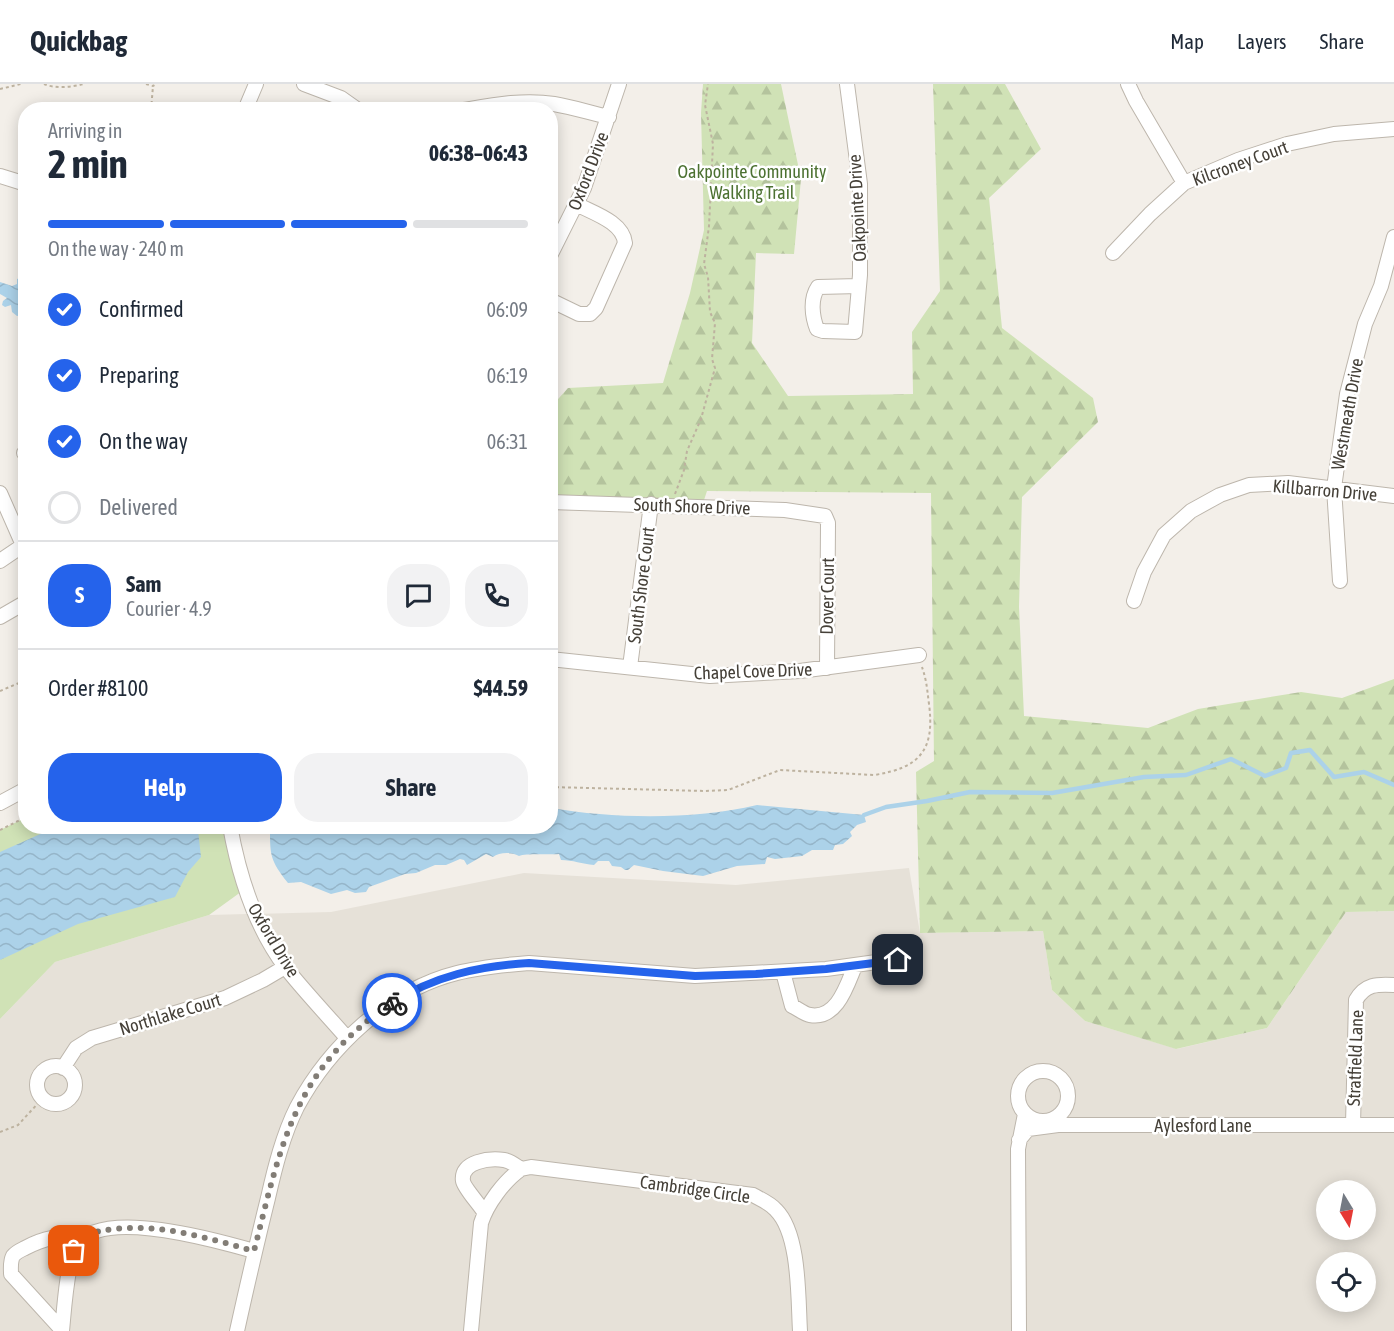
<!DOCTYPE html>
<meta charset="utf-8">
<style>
:root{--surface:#fff;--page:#f2f2f3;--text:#1f2937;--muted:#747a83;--line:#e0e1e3;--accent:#2563eb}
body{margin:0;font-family:"Asap Condensed",sans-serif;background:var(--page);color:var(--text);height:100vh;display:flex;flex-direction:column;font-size:22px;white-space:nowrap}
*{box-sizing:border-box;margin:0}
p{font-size:20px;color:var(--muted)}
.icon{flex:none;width:33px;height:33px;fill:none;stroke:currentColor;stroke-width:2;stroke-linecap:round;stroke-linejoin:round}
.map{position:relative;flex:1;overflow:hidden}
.side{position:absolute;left:18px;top:18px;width:540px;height:732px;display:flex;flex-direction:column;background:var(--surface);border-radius:24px;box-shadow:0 3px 15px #0003}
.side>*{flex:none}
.needle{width:39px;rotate:170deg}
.controls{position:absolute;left:1316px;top:1096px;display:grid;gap:12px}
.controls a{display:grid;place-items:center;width:60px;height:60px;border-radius:50%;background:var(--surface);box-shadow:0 3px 15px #0003;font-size:30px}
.pin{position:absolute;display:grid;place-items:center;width:51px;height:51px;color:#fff;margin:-26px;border-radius:12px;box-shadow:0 3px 9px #0006}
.courier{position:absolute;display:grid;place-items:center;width:60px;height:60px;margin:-30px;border:4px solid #2563eb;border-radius:50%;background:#fff;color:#222;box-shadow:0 2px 8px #0007}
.overview em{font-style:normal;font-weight:700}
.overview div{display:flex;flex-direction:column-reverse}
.overview{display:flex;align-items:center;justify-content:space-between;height:102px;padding:0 30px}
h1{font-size:39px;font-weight:700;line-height:45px}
.bar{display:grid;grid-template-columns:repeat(4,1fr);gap:9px 6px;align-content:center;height:72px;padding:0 30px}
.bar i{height:8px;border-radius:4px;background:var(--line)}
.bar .current{background:var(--accent)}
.bar p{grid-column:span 4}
.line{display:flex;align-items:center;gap:15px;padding:0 30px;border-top:2px solid var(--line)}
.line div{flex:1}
.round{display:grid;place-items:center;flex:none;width:63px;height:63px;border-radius:24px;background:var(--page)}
ol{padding:0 30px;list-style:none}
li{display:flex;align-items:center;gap:18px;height:66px}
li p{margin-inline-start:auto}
li .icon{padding:6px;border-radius:50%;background:var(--accent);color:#fff;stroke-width:4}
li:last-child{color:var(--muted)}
li i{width:33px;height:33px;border:3px solid var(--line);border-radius:50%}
.primary-button{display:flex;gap:12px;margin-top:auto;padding:12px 30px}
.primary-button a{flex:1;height:69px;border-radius:24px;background:var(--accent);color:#fff;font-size:24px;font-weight:700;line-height:69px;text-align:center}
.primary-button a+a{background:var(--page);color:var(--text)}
header{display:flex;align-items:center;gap:36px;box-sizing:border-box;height:84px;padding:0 30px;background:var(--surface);border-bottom:2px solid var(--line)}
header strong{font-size:28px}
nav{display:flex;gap:33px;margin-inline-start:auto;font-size:21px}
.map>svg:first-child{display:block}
.residential{fill:#e6e1d8;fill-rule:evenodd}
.green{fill:#d0e2b6}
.forest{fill:url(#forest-firs)}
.water{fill:url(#water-waves)}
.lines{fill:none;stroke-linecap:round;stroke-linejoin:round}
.stream{stroke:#acd2e9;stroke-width:4.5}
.minor-casing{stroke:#bdb6ac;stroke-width:16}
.path{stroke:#bdb29f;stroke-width:2;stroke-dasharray:3 3;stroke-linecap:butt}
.minor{stroke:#fff;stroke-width:14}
.done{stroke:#827d76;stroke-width:6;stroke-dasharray:0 10.8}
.route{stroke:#2563eb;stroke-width:8}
.labels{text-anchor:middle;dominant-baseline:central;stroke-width:5;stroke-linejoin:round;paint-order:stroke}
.street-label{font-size:18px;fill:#454038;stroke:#fff}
.park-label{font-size:18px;fill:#4c7131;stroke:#fff}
</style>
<header>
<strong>Quickbag</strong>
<nav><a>Map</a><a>Layers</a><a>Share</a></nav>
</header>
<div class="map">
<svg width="1394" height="1247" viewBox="0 0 1394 1247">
<defs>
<pattern id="forest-firs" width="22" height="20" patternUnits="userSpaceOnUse" patternTransform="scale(1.5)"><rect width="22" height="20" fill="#d0e2b6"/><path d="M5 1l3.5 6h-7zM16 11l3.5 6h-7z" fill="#b4c39d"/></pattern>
<pattern id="water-waves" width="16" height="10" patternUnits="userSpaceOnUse" patternTransform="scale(1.5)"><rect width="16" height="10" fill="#acd2e9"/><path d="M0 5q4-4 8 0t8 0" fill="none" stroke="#95b5c9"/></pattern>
</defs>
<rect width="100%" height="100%" fill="#f3efe9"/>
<path class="residential" d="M 909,784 L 920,849 L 1043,847 L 1052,906 L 1085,937 L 1177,965 L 1267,944 L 1346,828 L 1394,827 L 1394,1247 L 0,1247 L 0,935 L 55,878 L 209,831 L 331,828 L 524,789 L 736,801 ZM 1326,1107 L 1365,1107 L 1365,1146 L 1326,1146 ZM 1326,1179 L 1365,1179 L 1365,1218 L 1326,1218 Z"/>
<path class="green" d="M 25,734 L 26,742 L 231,743 L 245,805 L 209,831 L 55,878 L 0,935 L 0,746 Z"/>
<path class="forest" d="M 703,0 L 781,0 L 801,95 L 794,170 L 756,169 L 752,259 L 788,312 L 913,310 L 912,248 L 940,207 L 933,0 L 1005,0 L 1041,65 L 989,114 L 1002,244 L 1093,314 L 1098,338 L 1022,413 L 1019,523 L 1024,632 L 1148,644 L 1198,625 L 1301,608 L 1342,614 L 1394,595 L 1394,827 L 1346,828 L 1267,944 L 1176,965 L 1085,937 L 1052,906 L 1043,847 L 920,849 L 916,688 L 934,677 L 931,409 L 707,407 L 702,422 L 551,418 L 550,324 L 568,304 L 663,299 L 690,209 L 704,146 L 701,29 Z"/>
<path class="water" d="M 25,192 L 25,226 L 23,231 L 17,232 L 12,228 L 11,221 L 5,223 L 2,221 L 3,217 L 7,214 L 0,210 L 0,198 L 12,202 L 17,200 L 17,195 Z
M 757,721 L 864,731 L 866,738 L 857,741 L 850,748 L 852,752 L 843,760 L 835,761 L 833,766 L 812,766 L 802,772 L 775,775 L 767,773 L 765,780 L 737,782 L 703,792 L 663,787 L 634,781 L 628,786 L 625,786 L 621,783 L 612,782 L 609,777 L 598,777 L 594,781 C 582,780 573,776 561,776 L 559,770 C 550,771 526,769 519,772 C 513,768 499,768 493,773 L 486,770 L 467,781 L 464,776 L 460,775 L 446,781 L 435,781 L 416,789 L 405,790 L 369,803 L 366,808 L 355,809 L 347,806 L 331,810 L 301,798 L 288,799 C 270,776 270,772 270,743 L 550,742 L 551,724 C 615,735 694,736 757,721 Z
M 193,743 L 198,746 L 201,773 L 188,788 L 175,813 L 78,840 L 0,876 L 0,768 L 56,743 Z"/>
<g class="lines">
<path class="stream" d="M 864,731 L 886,723 L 927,717 L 970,708 L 1052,709 L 1144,693 L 1186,691 L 1231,675 L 1265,692 L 1286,684 L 1291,669 L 1310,666 L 1334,693 L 1364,688 L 1394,701"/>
<defs>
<path id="minor" d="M 304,0 L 341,14 L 358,26
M 847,0 L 860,100 L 860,191 L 855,248 L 823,247 L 817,245 C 812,232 810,215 818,203 L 859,202
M 1128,0 L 1136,17 L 1184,99
M 245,26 L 256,0
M 464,26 C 493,21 524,15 554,20 C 572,23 591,29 609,33
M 0,92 L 26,100
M 1113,169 L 1150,130 L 1184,99 L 1238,76 L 1287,60 L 1334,50 L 1394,45
M 550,172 L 584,104 L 619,0
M 550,216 L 579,230 L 590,230 L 596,224 L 625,159 C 623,138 593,129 576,120
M 24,369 L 26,367
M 0,409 L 26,468
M 550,418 L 785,426 L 825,432 L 828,439 L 827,584
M 0,477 L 22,462
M 1340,497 L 1334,404 L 1347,310 L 1365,240 L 1381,202 L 1394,153
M 1134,517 L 1144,488 L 1164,451 L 1191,427 L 1220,411 L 1249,401 L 1288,399 L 1394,412
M 0,533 L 26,518
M 550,575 L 710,592 L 800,587 L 919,571
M 630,583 L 651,420
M 0,719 L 26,705
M 230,742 C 239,792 255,843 286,884 C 305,908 327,931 347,954
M 783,888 L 792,922 C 797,924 804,930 810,931 C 837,936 847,901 855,882
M37 1001a19 19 0 1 1 38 0a19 19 0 1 1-38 0Z
M 63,984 L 76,964 L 92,954 L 225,914 L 263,896 L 285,883
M1018 1012a25 25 0 1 1 50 0a25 25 0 1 1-50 0Z
M 1353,1041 L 1356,916 C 1365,900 1377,900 1394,901
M 1019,1056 L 1028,1045 L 1058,1041 L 1394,1041
M 484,1128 C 480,1121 464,1104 463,1097 C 460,1077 490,1074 504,1076 C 511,1077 516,1082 521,1085 L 531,1083 L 753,1111 C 760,1115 770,1119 776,1126 C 800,1150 798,1214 800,1247
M 62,1246 L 11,1190 C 11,1184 10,1178 13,1172 C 16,1168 21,1166 25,1164 C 44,1154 60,1150 81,1156
M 62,1247 C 64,1227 67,1176 77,1161 C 101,1123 219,1157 254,1167
M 237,1247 C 247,1202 257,1158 268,1114 C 275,1083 283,1051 297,1023 C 329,963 389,906 457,889 C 480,883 504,881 529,879 L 695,892 L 826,885 L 898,875
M 471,1247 L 481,1139 C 487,1120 504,1097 521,1085
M 1019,1247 L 1018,1065 L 1025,1030"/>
</defs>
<use href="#minor" class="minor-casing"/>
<path class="path" d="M 44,0 C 55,5 72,3 84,0
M 146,0 L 153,2 L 156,0
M 0,5 L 21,0
M 151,26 L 153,2
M 675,410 L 684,386 L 687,367 L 701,335 L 715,284 L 712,275 L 715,239 L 710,228 L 708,193 L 704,180 L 709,142 L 713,60 L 705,21 L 708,0
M 0,607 L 26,596
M 550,703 L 705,707 L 728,706 L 780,686 L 874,691 C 920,684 935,666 929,620 C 927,605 927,598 922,583
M 0,746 L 26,733
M 0,1048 L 18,1041 L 42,1015"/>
<use href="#minor" class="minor"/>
</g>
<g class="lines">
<path class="done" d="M 74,1167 C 76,1163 78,1158 81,1155 C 88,1149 99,1147 107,1146 C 157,1138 207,1154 254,1167 C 281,1061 294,984 392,919"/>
<path class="route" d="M 392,919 C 434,892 479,882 529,879 L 695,892 L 756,890 L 826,885 L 898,876"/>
</g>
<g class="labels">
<g class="street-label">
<text transform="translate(1240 79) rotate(-20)">Kilcroney Court</text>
<text transform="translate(588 87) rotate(-69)">Oxford Drive</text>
<text transform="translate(857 124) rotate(-93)">Oakpointe Drive</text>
<text transform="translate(1347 330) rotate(-80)">Westmeath Drive</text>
<text transform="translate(1325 406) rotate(5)">Killbarron Drive</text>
<text transform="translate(692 422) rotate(2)">South Shore Drive</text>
<text transform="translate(641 501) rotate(-83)">South Shore Court</text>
<text transform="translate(827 512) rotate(-89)">Dover Court</text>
<text transform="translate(753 587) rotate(-2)">Chapel Cove Drive</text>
<text transform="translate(274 856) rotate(59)">Oxford Drive</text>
<text transform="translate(170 930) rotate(-17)">Northlake Court</text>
<text transform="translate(1355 974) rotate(-88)">Stratfield Lane</text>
<text x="1203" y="1041">Aylesford Lane</text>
<text transform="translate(695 1105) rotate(8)">Cambridge Circle</text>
</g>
<g class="park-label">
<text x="752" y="87">Oakpointe Community<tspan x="752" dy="21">Walking Trail</tspan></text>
</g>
</g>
</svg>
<div class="controls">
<a><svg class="needle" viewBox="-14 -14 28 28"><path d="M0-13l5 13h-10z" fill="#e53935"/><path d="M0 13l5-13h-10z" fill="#747a83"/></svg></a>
<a><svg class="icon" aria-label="locate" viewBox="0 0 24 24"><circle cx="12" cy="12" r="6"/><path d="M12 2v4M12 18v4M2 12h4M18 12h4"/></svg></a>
</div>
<div class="pin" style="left:74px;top:1167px;background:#ea580c"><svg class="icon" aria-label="bag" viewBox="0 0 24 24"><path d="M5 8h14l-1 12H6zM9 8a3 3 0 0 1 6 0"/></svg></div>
<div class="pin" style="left:898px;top:876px;background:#1f2937"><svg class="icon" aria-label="home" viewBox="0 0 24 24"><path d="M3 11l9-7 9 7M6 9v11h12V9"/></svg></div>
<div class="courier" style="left:392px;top:919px"><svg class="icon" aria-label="bike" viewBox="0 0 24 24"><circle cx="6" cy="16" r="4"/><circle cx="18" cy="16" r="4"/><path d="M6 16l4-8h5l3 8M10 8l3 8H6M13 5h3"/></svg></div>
<section class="side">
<div class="overview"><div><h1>2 min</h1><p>Arriving in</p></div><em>06:38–06:43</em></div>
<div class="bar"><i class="current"></i><i class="current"></i><i class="current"></i><i></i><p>On the way · 240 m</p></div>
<ol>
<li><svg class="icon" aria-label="check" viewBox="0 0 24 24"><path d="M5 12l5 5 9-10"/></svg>Confirmed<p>06:09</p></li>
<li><svg class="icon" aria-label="check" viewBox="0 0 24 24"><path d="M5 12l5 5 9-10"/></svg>Preparing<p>06:19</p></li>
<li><svg class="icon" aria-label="check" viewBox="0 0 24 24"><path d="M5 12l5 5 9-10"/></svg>On the way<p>06:31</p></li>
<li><i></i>Delivered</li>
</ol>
<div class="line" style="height:108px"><b class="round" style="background:var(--accent);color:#fff">S</b><div><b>Sam</b><p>Courier · 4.9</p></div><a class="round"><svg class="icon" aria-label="chat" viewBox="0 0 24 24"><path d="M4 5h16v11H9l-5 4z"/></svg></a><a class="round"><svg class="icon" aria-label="phone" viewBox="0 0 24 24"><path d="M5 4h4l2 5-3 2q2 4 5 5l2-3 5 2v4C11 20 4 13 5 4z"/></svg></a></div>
<div class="line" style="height:78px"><div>Order #8100</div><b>$44.59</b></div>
<div class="primary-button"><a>Help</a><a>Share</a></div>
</section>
</div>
